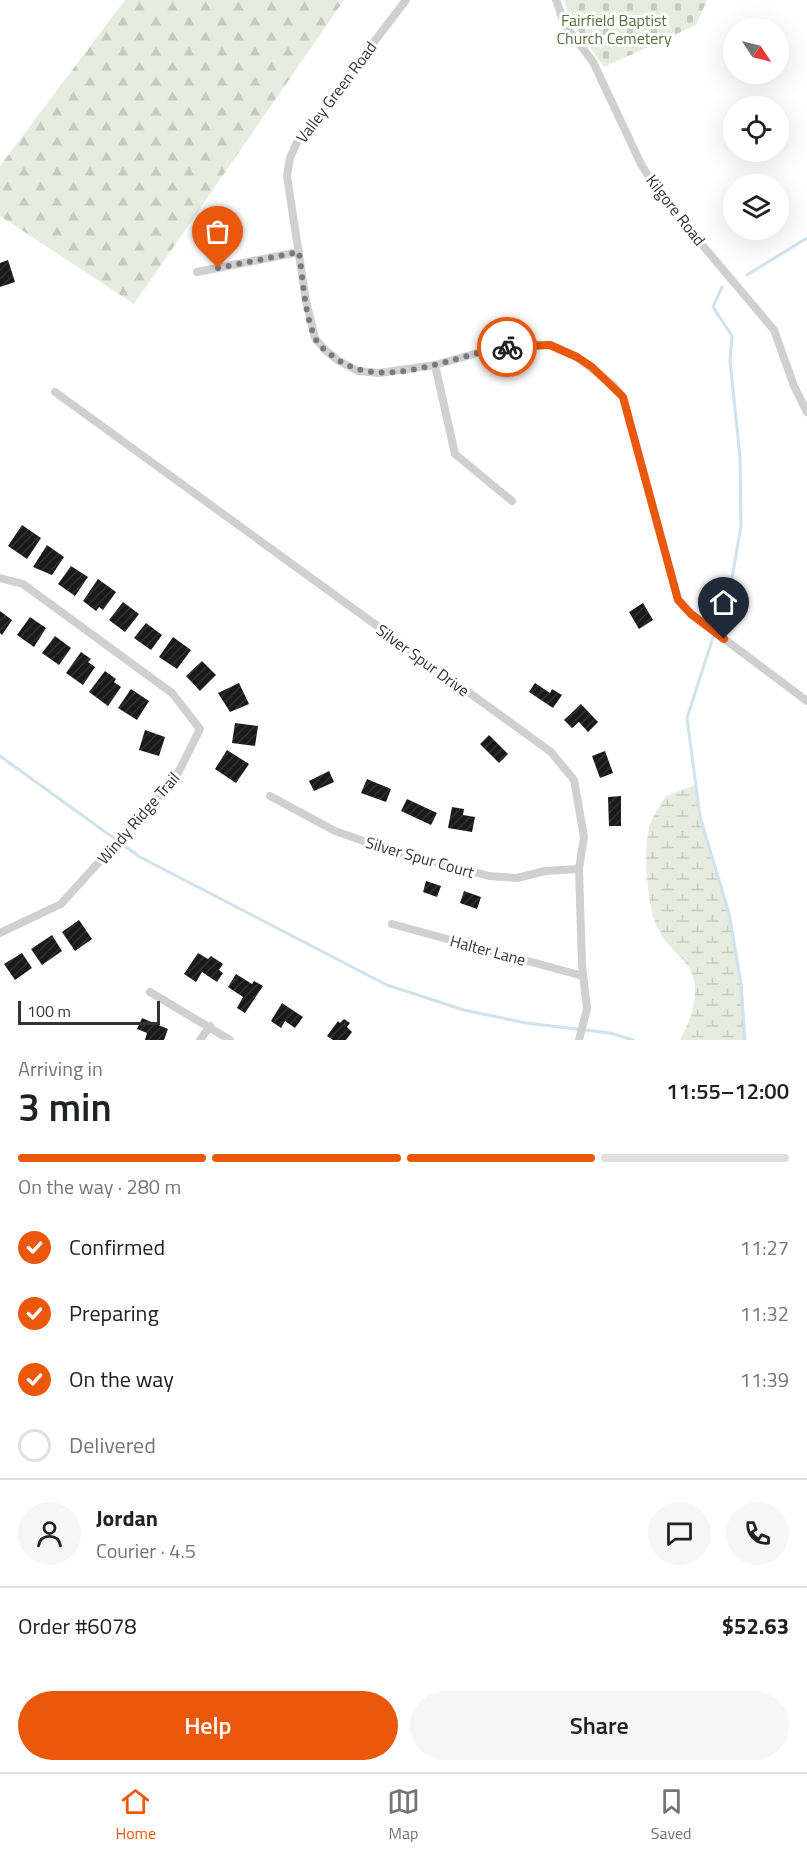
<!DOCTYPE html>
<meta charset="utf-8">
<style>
:root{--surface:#fff;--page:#f6f6f6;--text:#202124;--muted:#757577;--line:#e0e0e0;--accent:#ea580c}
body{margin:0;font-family:"Titillium Web",sans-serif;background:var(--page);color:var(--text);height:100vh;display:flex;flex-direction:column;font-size:22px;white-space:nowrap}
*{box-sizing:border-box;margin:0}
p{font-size:20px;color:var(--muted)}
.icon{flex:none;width:33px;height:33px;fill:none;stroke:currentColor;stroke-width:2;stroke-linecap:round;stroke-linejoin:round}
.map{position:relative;height:1040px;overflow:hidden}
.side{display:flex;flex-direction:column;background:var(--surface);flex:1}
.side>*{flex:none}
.needle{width:39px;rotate:125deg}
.buttons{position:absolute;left:723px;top:18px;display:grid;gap:12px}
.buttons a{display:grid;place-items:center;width:66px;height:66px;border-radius:50%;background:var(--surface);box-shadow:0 6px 24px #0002;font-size:30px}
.scale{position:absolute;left:18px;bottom:15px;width:142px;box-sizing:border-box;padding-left:6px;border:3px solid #333;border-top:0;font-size:16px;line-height:21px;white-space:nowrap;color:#333;-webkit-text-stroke:4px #fff;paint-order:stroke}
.pin{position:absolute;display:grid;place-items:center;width:51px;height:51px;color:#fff;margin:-62px -26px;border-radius:50% 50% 50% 0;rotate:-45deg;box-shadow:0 0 6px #0007}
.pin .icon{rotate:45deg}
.courier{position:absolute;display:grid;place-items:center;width:60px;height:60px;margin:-30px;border:4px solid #ea580c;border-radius:50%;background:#fff;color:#222;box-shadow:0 2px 8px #0007}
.overview em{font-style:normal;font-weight:600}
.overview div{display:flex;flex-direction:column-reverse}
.overview{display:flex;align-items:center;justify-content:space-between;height:102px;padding:0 18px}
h1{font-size:39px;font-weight:600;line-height:45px}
.bar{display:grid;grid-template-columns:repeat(4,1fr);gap:9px 6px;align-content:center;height:72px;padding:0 18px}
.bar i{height:8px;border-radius:4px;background:var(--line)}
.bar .current{background:var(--accent)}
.bar p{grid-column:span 4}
.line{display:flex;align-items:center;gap:15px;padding:0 18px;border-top:2px solid var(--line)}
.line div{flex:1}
.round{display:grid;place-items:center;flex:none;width:63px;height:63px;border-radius:32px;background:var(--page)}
ol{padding:0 18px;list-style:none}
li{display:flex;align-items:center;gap:18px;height:66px}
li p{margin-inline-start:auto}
li .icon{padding:6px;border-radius:50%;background:var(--accent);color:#fff;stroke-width:4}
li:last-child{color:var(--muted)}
li i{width:33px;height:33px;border:3px solid var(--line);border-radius:50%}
.action{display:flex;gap:12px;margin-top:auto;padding:12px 18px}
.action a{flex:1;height:69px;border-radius:36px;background:var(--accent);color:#fff;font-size:24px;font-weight:600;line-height:69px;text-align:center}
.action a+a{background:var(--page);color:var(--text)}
.dock{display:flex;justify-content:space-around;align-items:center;height:84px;border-top:2px solid var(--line);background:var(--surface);font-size:16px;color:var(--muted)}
.dock a{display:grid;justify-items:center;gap:3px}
.dock .current{color:var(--accent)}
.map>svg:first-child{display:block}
.forest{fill:url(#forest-firs)}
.wetland{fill:url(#wetland-marsh)}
.cemetery{fill:url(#cemetery-stones)}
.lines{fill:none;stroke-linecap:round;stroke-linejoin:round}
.stream{stroke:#cfe2ee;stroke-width:3}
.building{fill:url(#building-hatch)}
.street{stroke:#d0d0d0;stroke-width:8}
.done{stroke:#7a7a7a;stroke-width:6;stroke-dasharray:0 10.8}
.route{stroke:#ea580c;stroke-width:8}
.labels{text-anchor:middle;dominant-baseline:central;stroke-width:6;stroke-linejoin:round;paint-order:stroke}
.park-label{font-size:16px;fill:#56703f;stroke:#fff}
.street-label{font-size:16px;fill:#333;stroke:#fff}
</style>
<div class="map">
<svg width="807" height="1040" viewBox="0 0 807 1040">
<defs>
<pattern id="forest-firs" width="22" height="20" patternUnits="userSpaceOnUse" patternTransform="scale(1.5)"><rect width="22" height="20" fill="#e6ecdf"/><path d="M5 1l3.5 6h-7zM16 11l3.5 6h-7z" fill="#c6cbc0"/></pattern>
<pattern id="wetland-marsh" width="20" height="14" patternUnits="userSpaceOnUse" patternTransform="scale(1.5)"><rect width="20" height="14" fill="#e6ecdf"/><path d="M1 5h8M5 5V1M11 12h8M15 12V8" fill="none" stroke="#c6cbc0"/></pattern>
<pattern id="cemetery-stones" width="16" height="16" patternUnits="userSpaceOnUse" patternTransform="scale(1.5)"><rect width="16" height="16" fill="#e6ecdf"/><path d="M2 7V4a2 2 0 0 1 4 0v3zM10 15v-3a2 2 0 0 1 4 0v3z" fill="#c6cbc0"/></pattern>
<pattern id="building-hatch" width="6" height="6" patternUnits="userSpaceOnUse" patternTransform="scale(1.5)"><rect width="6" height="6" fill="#1a1a1a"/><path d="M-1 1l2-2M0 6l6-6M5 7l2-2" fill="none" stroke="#333"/></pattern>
</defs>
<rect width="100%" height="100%" fill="#fff"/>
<path class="forest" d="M 125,0 L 344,0 L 134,304 L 0,216 L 0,166 Z"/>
<path class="wetland" d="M 695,785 C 702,829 719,870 729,913 C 739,954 744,998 745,1040 L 680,1040 C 692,1018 703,988 687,965 C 678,953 665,944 658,929 C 647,907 643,852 649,828 C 651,817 661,805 666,796 Z"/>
<path class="cemetery" d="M 564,0 L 707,0 L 696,25 L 604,67 L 571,21 Z"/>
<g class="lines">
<path class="stream" d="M 747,275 L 807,238
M 722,287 L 713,307 L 732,336 L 730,361 L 740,457 L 741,526 L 732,578 L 687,718 L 700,817 L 729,913 L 741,983 L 745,1040
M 0,756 L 140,857 L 387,985 L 464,1010 L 526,1023 L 610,1033 L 633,1040"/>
</g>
<path class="building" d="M 8,260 L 15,282 L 0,287 L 0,263 Z
M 22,525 L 41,538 L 27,559 L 8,546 Z
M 47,545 L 64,557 L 52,575 L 33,567 Z
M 71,566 L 88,577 L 75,596 L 58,584 Z
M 98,579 L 116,592 L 103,610 L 99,607 L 96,611 L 83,601 Z
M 123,602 L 139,614 L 125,632 L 109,620 Z
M 643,603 L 653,620 L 639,629 L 629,612 Z
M 0,611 L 12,620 L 2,635 L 0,633 Z
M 30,617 L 46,628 L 34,647 L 17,635 Z
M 146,623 L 162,635 L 151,650 L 134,638 Z
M 55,636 L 71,648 L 59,665 L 42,653 Z
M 173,637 L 191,650 L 177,669 L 159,657 Z
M 81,652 L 91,659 L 88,662 L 95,667 L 83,685 L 66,673 Z
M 202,661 L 216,675 L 200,691 L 186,676 Z
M 105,671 L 116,679 L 114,682 L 121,687 L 108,706 L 89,692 Z
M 239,683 L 249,704 L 230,712 L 218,693 Z
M 535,683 L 550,693 L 552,689 L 562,695 L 553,708 L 529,692 Z
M 131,689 L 149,701 L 137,720 L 118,708 Z
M 581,704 L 598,722 L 588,732 L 579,722 L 572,728 L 564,720 Z
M 235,723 L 258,726 L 255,746 L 232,743 Z
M 145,730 L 165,737 L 159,756 L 139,750 Z
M 489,735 L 508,754 L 499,763 L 480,744 Z
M 227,750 L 249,764 L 236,783 L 215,769 Z
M 605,751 L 613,773 L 600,778 L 592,756 Z
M 329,771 L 334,782 L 314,791 L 309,781 Z
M 367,779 L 391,789 L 386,802 L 361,793 Z
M 621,796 L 621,826 L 609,826 L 608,797 Z
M 407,799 L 437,813 L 431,825 L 401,811 Z
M 452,807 L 464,809 L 463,815 L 475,817 L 472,832 L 448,828 Z
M 426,881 L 441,886 L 437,897 L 423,892 Z
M 464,891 L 481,897 L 477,909 L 460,903 Z
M 79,920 L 92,939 L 75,951 L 62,932 Z
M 52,935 L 62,951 L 42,965 L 31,949 Z
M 22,953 L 32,968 L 15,980 L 4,964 Z
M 198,953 L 208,959 L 211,956 L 223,964 L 219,970 L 223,973 L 217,982 L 202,972 L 196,982 L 184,974 Z
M 236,974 L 252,984 L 254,981 L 263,986 L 245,1013 L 237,1008 L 243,997 L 228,987 Z
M 282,1003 L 303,1017 L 295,1028 L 285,1021 L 281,1028 L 271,1021 Z
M 142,1018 L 168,1029 L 164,1040 L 145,1040 L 147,1033 L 137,1029 Z
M 344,1019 L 350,1023 L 347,1027 L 352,1032 L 346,1040 L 333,1040 L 327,1036 L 338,1021 L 340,1023 Z"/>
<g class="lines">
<path class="street" d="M 406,0 L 296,144 L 290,158 L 287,176 L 306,301 L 315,338 L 325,350 L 339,361 L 358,371 L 379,373 L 435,365 L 495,348 L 522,344 L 550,345 L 577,357 L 613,385 L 623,397 L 678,599 L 691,614 L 807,701
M 556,0 L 565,25 L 593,62 L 641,164 L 661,196 L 774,330 L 794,386 L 807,412
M 197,272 L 299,252
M 435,365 L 455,454 L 512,501
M 55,392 L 551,752 L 574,780 L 584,837 L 579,869 L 582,965 L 587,1009 L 579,1040
M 0,578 L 23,584 L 172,693 L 200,729 L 176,777 L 61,904 L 0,933
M 270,796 L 335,831 L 392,851 L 489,876 L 517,878 L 545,871 L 579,869
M 392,924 L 583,976
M 150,992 L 230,1040
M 200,1040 L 210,1026"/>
</g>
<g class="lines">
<path class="done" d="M 218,268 L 299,252 C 303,279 304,312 315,338 C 319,346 327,352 334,357 C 383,394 454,354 507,347"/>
<path class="route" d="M 507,347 L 550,345 L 577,357 L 592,367 L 623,397 L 678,600 L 691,614 L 724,639"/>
</g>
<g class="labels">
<g class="park-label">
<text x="614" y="20">Fairfield Baptist<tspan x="614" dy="18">Church Cemetery</tspan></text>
</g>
<g class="street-label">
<text transform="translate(336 92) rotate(-53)">Valley Green Road</text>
<text transform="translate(676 210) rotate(52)">Kilgore Road</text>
<text transform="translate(423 660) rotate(36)">Silver Spur Drive</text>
<text transform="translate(138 818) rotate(-49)">Windy Ridge Trail</text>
<text transform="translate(420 857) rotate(16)">Silver Spur Court</text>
<text transform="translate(488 950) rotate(15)">Halter Lane</text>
</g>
</g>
</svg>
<div class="buttons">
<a><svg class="needle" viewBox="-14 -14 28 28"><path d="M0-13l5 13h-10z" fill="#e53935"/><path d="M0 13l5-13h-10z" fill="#757577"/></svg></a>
<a><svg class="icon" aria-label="locate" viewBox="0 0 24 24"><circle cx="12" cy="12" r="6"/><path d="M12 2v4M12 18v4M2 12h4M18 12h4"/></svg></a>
<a><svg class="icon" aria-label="layers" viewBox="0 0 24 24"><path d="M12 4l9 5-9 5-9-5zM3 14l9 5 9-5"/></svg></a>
</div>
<div class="scale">100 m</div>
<div class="pin" style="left:218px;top:268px;background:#ea580c"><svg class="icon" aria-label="bag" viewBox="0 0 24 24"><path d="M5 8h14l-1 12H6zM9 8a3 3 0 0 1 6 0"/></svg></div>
<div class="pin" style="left:724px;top:639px;background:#1f2937"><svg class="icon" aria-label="home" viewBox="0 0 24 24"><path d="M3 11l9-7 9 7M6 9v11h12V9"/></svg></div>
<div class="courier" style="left:507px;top:347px"><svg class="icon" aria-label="bike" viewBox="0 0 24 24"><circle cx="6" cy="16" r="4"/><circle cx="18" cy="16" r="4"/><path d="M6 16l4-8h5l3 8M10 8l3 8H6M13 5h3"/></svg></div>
</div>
<section class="side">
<div class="overview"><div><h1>3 min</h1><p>Arriving in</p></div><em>11:55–12:00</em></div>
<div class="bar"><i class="current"></i><i class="current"></i><i class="current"></i><i></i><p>On the way · 280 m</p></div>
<ol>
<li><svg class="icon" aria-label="check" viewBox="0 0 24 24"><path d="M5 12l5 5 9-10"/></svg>Confirmed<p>11:27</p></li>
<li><svg class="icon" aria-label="check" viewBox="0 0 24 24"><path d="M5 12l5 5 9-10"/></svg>Preparing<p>11:32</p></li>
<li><svg class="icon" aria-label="check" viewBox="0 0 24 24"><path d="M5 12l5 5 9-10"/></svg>On the way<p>11:39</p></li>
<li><i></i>Delivered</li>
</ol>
<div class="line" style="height:108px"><a class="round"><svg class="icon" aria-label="person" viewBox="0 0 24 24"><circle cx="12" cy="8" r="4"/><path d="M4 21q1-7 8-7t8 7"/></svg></a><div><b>Jordan</b><p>Courier · 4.5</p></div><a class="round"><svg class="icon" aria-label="chat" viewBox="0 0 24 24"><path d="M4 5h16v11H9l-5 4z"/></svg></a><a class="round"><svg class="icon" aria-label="phone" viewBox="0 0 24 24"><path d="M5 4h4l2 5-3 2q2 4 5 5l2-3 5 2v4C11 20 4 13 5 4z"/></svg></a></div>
<div class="line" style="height:78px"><div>Order #6078</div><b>$52.63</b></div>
<div class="action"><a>Help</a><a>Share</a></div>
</section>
<nav class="dock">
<a class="current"><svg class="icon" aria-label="home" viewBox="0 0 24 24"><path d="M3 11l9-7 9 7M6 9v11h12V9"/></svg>Home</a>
<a><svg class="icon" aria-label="map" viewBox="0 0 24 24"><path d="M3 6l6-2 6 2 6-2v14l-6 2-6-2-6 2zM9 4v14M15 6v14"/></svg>Map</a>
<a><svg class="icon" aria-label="saved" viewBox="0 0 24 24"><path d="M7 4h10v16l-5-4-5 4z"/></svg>Saved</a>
</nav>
